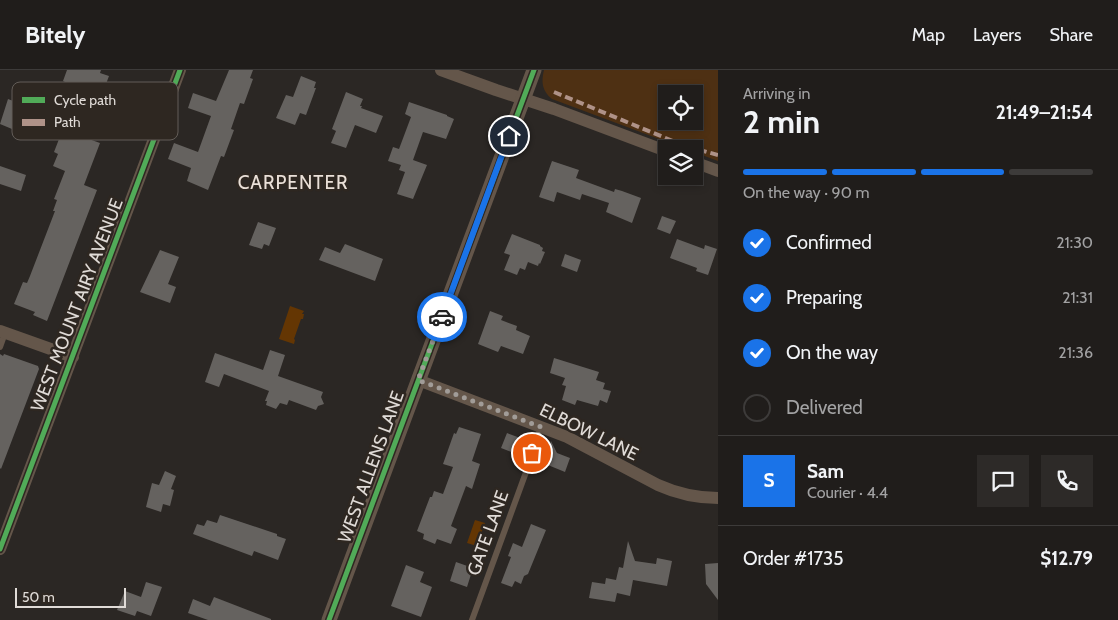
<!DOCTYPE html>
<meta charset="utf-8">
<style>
:root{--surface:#201d1b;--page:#2d2a28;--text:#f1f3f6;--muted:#a2a2a3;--line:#3d3b3a;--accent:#1a73e8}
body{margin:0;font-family:Cabin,sans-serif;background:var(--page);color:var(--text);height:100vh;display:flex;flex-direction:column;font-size:19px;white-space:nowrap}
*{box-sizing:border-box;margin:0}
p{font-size:16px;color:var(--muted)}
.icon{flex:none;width:28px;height:28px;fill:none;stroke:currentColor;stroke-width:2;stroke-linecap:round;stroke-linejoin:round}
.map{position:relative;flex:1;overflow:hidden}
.drawer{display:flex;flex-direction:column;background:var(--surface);width:400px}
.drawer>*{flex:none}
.buttons{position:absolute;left:658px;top:15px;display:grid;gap:10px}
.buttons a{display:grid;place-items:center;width:45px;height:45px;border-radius:0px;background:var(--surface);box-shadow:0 2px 8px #0003,0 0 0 1px var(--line);font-size:25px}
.scale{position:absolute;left:15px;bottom:12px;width:111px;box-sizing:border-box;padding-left:5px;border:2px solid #e0dbd7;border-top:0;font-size:14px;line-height:18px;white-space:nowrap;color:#e0dbd7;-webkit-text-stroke:4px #2e2721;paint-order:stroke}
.pin{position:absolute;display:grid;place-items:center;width:42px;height:42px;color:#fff;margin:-21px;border:2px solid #fff;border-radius:50%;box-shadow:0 1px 5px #0007}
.courier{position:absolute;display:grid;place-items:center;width:50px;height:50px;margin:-25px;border:4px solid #1a73e8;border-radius:50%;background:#fff;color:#222;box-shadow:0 1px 6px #0007}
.overview em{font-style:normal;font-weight:800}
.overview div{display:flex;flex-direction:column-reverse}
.overview{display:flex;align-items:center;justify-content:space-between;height:85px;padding:0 25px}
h1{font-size:32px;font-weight:800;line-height:38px}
.bar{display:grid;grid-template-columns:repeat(4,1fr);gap:8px 5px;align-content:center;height:60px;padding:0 25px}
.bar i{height:6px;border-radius:4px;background:var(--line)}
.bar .current{background:var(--accent)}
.bar p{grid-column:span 4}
.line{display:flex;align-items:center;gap:12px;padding:0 25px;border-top:1px solid var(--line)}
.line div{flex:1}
.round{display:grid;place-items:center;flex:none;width:52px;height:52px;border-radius:0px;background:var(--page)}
ol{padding:0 25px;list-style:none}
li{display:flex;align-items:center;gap:15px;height:55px}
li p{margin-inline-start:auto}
li .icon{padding:5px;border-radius:50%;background:var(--accent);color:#fff;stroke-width:4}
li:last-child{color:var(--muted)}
li i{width:28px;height:28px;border:2px solid var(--line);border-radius:50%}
header{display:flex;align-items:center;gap:30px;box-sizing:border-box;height:70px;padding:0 25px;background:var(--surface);border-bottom:1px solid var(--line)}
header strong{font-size:24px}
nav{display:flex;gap:28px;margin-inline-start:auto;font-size:18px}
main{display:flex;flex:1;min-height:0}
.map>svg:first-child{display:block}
.green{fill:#4e3013;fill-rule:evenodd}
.water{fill:#643603}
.building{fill:#65625f}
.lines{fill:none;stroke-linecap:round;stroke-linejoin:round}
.service{stroke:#64564a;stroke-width:6}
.minor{stroke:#64564a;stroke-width:12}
.tertiary{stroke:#64564a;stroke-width:15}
.quiet{stroke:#af9288;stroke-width:4;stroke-dasharray:8 4;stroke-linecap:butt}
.cycleway-casing{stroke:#2e2721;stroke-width:8}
.cycleway{stroke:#51ab58;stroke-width:5}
.done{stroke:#a19c98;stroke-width:5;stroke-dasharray:0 9}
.route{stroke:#1a73e8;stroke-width:6}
.labels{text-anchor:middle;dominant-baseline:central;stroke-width:5;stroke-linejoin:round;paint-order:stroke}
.street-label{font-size:18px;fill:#e0dbd7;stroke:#2e2721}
.neighbourhood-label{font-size:19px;letter-spacing:1px;fill:#eae0d8;stroke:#2e2721}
.key{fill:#2e2721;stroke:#635d58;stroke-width:1}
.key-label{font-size:14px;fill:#e0dbd7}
</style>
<header>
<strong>Bitely</strong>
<nav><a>Map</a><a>Layers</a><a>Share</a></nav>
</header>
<main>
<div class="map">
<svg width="718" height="550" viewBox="0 0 718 550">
<rect width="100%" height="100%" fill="#2b2724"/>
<path class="green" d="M 544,0 L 718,0 L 718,91 L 694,82 L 694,79 L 686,79 L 552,29 C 542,21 541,12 544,0 ZM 666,24 L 694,24 L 694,51 L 666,51 Z"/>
<path class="water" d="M 290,236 L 304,241 L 302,244 L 304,244 L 303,249 L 301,249 L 294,269 L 295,270 L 294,274 L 279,269 Z
M 475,450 L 485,453 L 477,476 L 467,473 Z"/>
<path class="building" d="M 67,0 L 101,0 L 100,3 L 109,6 L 100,30 L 63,18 L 65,12 L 63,11 Z
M 229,0 L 253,0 L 250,8 L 253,9 L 244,34 L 240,33 L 231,59 L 234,60 L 224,87 L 221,86 L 208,120 L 187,111 L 191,98 L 168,89 L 174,73 L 198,82 L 211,46 L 188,38 L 193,23 L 216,31 Z
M 301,6 L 316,12 L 314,18 L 316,18 L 306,45 L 300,43 L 295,55 L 276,48 L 286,25 L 293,27 Z
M 346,22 L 363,29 L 360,36 L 362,36 L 361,38 L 383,46 L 376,63 L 355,55 L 346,78 L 331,73 L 336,61 L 332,59 Z
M 8,29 L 21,34 L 12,59 L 0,54 Z
M 409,32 L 447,45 L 447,46 L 454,49 L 446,69 L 423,62 L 413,90 L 427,95 L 413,129 L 397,124 L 405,102 L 399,100 L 401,95 L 388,91 L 393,77 L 399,79 L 411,47 L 405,44 Z
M 72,63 L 100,73 L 84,115 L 97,120 L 47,251 L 33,245 L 35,242 L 14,234 L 23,212 L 27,213 L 30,206 L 55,141 L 53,141 L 57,130 L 54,129 L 65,101 L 53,96 L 58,84 L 54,82 L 61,64 L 70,67 Z
M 552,91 L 579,100 L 576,108 L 614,122 L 615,119 L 622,121 L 641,128 L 632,153 L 606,142 L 609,133 L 582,124 L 580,130 L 557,122 L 554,132 L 539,127 Z
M 0,96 L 26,105 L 21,121 L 0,114 Z
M 662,146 L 676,151 L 670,164 L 657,159 Z
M 258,152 L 276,158 L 269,176 L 264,174 L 262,179 L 249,175 Z
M 512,164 L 540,175 L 540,176 L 543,178 L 542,181 L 545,182 L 540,194 L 539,193 L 538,196 L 528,192 L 525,200 L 520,198 L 517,205 L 504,200 L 510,185 L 504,183 Z
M 677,169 L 704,179 L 705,175 L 717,179 L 708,205 L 696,201 L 697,198 L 670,188 Z
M 345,174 L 383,189 L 375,211 L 319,190 L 325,177 L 340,183 Z
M 160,180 L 179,187 L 168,214 L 176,217 L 170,233 L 140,222 Z
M 565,184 L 581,190 L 577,202 L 561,196 Z
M 490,241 L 503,246 L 501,250 L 517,256 L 516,260 L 530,266 L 523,284 L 501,276 L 498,282 L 478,274 Z
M 270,280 L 285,285 L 278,306 L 323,322 L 321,327 L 324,334 L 318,336 L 316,340 L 289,330 L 287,335 L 280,333 L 276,339 L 266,335 L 267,331 L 265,331 L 269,321 L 256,316 L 224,304 L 219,317 L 205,312 L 215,283 L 263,300 Z
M 0,284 L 3,286 L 4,284 L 38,296 L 39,299 L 1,399 L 0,398 Z
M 554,288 L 599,302 L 596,310 L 605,313 L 603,319 L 611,321 L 607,333 L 600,330 L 598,336 L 577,330 L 575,335 L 562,330 L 566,316 L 562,315 L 565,308 L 550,303 Z
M 459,357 L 481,364 L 472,391 L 480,394 L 472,419 L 466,416 L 451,456 L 457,459 L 451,474 L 437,469 L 435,474 L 423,469 L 424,464 L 417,461 L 430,427 L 432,427 L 434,421 L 443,424 L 453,397 L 443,394 L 454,363 L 456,364 Z
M 507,363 L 523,369 L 517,384 L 501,378 Z
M 551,371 L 557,383 L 570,388 L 565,402 L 543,393 Z
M 165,401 L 176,406 L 171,419 L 174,420 L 170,436 L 163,434 L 161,442 L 146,437 L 152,413 L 159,415 Z
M 220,445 L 277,464 L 277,466 L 286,469 L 278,490 L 254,481 L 252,486 L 193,464 L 197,454 L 204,456 L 207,450 L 217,453 Z
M 531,454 L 546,460 L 528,504 L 524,506 L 521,514 L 515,511 L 512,517 L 501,513 L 511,487 L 508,486 L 513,473 L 522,477 Z
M 628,471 L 635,491 L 656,494 L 657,488 L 672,491 L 667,516 L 633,510 L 630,526 L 617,523 L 615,532 L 589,528 L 592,512 L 605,514 L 606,508 L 616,510 L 619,497 L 623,498 Z
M 456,492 L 473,498 L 467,517 L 450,511 Z
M 718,493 L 718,530 L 706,514 L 705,494 Z
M 406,495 L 424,502 L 420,512 L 432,517 L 421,547 L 391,536 Z
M 146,512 L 162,517 L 151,546 L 137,541 L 135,546 L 117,540 L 125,521 L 141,527 Z
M 214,527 L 271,549 L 271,550 L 208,550 L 188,543 L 193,529 L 210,536 Z"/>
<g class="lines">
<path class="service" d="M 0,277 L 5,263
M 472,550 L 529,394 L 541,357"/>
<path class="minor" d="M 441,0 L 496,20 L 554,39 L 666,81
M 694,92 L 718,101
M 0,261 L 73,287
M 418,310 L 567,367 L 658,415 C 678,424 696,428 718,428
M 0,479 L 180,0"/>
<path class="tertiary" d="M 329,550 L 534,0"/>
<path class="quiet" d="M 554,22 L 685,76 L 718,85"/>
<defs>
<path id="cycleway" d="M 0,479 L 180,0
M 329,550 L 534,0"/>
</defs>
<use href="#cycleway" class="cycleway-casing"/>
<use href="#cycleway" class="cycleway"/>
</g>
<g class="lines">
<path class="done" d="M 442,247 L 418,310 L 541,357 L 532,383"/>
<path class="route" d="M 442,247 L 509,66"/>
</g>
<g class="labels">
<g class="street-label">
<text transform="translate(77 235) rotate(-69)">WEST MOUNT AIRY AVENUE</text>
<text transform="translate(589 362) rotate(26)">ELBOW LANE</text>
<text transform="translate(371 397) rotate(-70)">WEST ALLENS LANE</text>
<text transform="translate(488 463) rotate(-70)">GATE LANE</text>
</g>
<g class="neighbourhood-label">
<text x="293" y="112">CARPENTER</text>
</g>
</g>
<rect x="12" y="12" width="166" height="58" rx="8" class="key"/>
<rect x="22" y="27" width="23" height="6" fill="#51ab58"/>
<rect x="22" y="49" width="23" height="7" fill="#af9288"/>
<g class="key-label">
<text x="54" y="35">Cycle path</text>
<text x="54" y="57">Path</text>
</g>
</svg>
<div class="buttons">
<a><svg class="icon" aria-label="locate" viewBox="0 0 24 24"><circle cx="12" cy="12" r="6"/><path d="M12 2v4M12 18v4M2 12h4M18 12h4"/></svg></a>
<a><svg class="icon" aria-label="layers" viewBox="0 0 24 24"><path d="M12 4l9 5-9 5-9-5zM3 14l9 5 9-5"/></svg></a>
</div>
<div class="scale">50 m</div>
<div class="pin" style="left:532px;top:383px;background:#ea580c"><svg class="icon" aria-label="bag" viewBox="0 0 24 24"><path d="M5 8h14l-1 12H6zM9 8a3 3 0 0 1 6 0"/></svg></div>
<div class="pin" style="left:509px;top:66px;background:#1f2937"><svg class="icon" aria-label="home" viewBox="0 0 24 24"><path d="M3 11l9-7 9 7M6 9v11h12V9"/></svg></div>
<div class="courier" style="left:442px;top:247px"><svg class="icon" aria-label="car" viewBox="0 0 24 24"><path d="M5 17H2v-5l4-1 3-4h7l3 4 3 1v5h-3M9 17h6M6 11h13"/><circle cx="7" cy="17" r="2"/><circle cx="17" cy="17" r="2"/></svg></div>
</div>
<section class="drawer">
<div class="overview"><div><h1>2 min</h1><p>Arriving in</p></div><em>21:49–21:54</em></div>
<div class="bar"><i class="current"></i><i class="current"></i><i class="current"></i><i></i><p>On the way · 90 m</p></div>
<ol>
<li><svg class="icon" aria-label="check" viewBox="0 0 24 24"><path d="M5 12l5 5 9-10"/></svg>Confirmed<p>21:30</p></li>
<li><svg class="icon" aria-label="check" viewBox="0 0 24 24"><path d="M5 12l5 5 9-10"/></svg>Preparing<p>21:31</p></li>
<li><svg class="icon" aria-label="check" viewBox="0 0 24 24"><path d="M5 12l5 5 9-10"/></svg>On the way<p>21:36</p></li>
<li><i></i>Delivered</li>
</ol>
<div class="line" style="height:90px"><b class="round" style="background:var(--accent);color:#fff">S</b><div><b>Sam</b><p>Courier · 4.4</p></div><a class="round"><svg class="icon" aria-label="chat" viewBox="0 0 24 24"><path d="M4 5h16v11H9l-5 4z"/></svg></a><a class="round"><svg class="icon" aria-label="phone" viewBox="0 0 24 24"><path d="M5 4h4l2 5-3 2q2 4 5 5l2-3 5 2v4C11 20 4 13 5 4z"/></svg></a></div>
<div class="line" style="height:65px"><div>Order #1735</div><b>$12.79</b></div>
</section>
</main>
